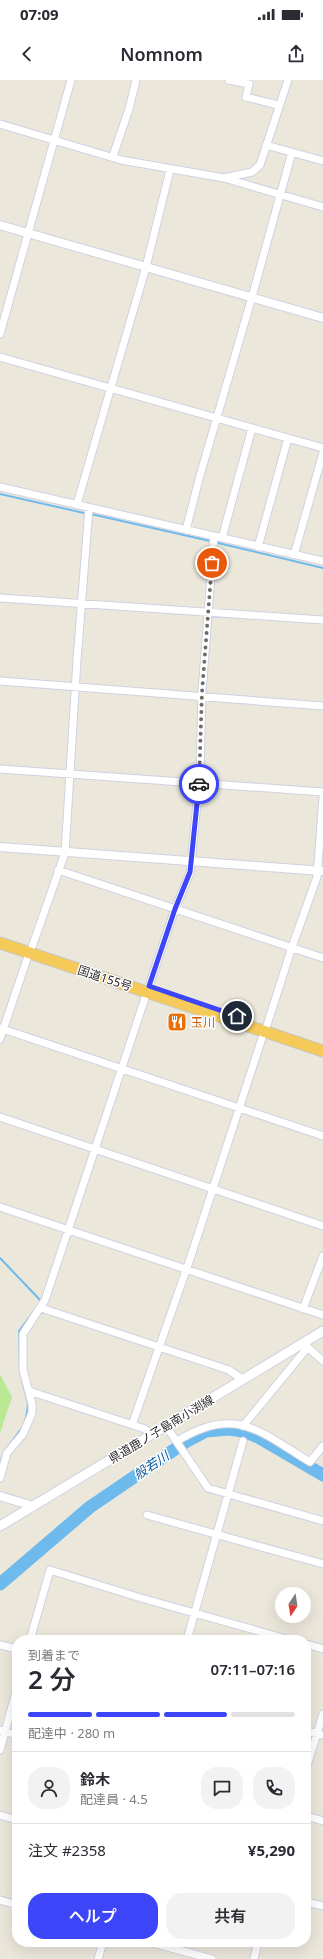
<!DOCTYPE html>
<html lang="ja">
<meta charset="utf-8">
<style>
:root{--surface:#fff;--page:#f2f2f3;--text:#2b2b33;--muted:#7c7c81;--line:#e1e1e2;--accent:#3c45f8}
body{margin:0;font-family:"Noto Sans","Noto Sans JP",sans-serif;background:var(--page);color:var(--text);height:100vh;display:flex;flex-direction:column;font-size:15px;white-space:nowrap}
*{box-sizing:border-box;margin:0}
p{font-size:13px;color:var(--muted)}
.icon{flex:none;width:22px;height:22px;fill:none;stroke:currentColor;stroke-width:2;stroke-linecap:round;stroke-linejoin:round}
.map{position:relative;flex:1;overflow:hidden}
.panel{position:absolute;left:12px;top:1555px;width:299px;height:312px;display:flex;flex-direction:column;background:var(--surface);border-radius:16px;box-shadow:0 4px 16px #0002}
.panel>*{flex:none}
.needle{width:26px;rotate:192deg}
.controls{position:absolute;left:275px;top:1507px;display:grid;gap:8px}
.controls a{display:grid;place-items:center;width:36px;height:36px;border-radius:50%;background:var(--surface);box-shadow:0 4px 16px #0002;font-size:20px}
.pin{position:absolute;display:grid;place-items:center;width:34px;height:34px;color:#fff;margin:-17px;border:2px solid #fff;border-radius:50%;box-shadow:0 1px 4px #0007}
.courier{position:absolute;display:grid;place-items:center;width:40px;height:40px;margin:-20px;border:3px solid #3c45f8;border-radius:50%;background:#fff;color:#222;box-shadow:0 1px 5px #0007}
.headline em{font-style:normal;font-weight:600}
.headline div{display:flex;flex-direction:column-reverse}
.headline{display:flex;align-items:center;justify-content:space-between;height:68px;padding:0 16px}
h1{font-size:26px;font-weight:600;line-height:30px}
.bar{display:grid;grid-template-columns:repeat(4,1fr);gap:6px 4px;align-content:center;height:48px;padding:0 16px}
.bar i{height:5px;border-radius:3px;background:var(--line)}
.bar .current{background:var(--accent)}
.bar p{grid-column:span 4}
.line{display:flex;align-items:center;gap:10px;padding:0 16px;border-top:1px solid var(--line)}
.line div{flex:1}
.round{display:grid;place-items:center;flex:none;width:42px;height:42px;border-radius:16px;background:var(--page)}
.primary-button{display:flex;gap:8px;margin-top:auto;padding:8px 16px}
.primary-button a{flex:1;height:46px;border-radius:16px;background:var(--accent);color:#fff;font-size:16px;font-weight:600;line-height:46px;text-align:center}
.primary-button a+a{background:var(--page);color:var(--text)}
.status{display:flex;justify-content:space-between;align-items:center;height:28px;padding:0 20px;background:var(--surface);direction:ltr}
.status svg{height:11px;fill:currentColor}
header{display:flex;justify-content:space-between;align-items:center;height:52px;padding:0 16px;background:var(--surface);font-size:18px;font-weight:600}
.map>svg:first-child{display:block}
.pitch{fill:#b9e993}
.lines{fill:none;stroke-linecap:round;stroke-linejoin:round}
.stream{stroke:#6ebaed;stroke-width:2}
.river{stroke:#6ebaed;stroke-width:13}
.minor-casing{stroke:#d0d1e2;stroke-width:9}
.tertiary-casing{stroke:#d0d1e2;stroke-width:10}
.secondary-casing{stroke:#d0d1e2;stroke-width:11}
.trunk-casing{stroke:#c7c7c7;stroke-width:13}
.minor{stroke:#fff;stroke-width:7}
.tertiary{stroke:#fff;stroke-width:8}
.secondary{stroke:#fff;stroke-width:9}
.trunk{stroke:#f6ca59;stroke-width:11}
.done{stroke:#6d6c67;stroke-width:4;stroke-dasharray:0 7.2}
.route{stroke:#3c45f8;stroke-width:5}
.labels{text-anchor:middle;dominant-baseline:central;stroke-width:3;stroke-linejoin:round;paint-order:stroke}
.street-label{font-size:12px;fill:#292929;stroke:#fff}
.food-label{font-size:12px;fill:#c56008;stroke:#fff;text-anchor:start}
.water-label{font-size:13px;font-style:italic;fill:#0e5698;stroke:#fff}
</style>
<div class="status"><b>07:09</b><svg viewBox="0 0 49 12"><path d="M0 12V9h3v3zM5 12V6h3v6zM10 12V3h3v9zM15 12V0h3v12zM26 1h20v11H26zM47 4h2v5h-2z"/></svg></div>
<header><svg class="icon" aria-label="back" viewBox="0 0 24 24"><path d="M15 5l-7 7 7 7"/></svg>Nomnom<svg class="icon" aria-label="share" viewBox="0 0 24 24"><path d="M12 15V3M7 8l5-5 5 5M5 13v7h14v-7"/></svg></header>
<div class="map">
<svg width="323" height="1879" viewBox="0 0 323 1879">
<rect width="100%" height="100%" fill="#ece7db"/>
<path class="pitch" d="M 0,1294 L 12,1317 L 0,1353 Z"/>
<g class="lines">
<path class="stream" d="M 0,414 L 84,433
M 91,434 L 210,461
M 218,463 L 323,488
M 0,1178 L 41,1221 L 40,1222
M 20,1290 L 19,1251 L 34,1231
M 0,1384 L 4,1372 L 24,1345 L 27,1333 L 28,1323 L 22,1300"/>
<path class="river" d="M 0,1504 L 90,1427 L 187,1361 L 206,1351 L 229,1349 L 243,1351 L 258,1357 L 323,1395"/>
<defs>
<path id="minor" d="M 229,0 L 249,4 L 246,17 L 278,25
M 0,44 L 121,80 L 224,98 L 323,127
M 266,65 L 323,81
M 113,76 L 129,29 L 136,0
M 224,98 L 252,92 L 260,85 L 288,0
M 0,254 L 71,0
M 0,277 L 323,368
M 0,407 L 323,481
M 77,424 L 146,187 L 170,90
M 186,450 L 199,399 L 252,217 L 292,72
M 222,458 L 252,348
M 258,467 L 288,358
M 294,475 L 323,373
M 0,518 L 323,540
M 0,601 L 323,626
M 0,689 L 323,712
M 58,790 L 323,878
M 32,867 L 65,773 L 77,580 L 89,428
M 149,906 L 175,829 L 190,793 L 200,694 L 202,612 L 214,456
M 267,945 L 292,867 L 317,797 L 323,717
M 0,948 L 323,1056
M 0,959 L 29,873
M 0,1037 L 323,1146
M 0,1127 L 323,1235
M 41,1228 L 229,1290 L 242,1299
M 303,1229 L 323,1176
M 305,1265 L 323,1281
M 29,1311 L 145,1349 L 151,1355
M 132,1345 L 190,1179 L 264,952
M 166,1346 L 208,1408 L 323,1441
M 243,1346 L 308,1267
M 177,1361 C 235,1325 259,1351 310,1382 L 323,1366
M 0,1398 L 7,1373 L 23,1354 L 32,1333 L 32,1324 L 23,1290 L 23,1254 L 45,1220 L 147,912
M 147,1435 L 323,1484
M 30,1560 L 50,1490 L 141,1518 L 290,1560
M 187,1560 L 243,1361
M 306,1564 L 323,1569
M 0,1565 L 17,1569
M 0,1650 L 17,1655
M 306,1651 L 323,1655
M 0,1670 L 17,1608
M 306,1689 L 323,1634
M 0,1735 L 17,1740
M 306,1736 L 323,1741
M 0,1820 L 17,1825
M 306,1822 L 323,1826
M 149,1862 L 212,1879
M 98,1879 L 103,1862
M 254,1879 L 258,1862"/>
<path id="tertiary" d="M 0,145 L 323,238
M 0,767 L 323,791
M 0,1416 L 33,1426"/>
<path id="secondary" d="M 0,1446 L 323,1251"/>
<path id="trunk" d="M 0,863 L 323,971"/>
</defs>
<use href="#minor" class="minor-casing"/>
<use href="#tertiary" class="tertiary-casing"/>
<use href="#secondary" class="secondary-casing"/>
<use href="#trunk" class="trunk-casing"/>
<use href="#minor" class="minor"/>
<use href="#tertiary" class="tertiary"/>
<use href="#secondary" class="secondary"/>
<use href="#trunk" class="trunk"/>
</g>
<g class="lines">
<path class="done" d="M 199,704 L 202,612 L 212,483"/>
<path class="route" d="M 199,704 L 190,792 L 175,829 L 149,906 L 237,936"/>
</g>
<defs>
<symbol id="restaurant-square" viewBox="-11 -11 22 22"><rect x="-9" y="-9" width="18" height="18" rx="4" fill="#e8710a" stroke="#fff"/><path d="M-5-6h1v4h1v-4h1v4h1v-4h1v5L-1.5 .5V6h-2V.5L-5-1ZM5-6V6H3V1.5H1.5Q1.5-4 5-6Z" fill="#fff"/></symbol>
</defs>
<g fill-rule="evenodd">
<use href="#restaurant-square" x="166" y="931" width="22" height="22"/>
</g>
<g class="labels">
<g class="street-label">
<text transform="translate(105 898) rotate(18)">国道155号</text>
<text transform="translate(161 1349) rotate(-31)">県道鹿ノ子島南小渕線</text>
</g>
<g class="food-label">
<text x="191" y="942">玉川</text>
</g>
<g class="water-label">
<text transform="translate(151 1385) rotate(-34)">般若川</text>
</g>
</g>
</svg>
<div class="controls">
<a><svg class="needle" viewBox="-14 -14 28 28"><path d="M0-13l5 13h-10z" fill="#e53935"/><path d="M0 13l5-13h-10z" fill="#7c7c81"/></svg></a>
</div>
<div class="pin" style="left:212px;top:483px;background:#ea580c"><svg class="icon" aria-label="bag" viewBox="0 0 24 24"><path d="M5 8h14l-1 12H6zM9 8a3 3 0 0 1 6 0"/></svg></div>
<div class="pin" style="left:237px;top:936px;background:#1f2937"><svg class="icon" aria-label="home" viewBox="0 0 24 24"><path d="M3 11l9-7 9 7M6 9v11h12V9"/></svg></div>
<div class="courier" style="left:199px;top:704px"><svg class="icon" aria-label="car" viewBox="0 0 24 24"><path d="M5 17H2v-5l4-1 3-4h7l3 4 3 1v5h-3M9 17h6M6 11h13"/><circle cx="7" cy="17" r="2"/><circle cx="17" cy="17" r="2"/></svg></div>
<section class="panel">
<div class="headline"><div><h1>2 分</h1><p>到着まで</p></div><em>07:11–07:16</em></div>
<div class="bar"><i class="current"></i><i class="current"></i><i class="current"></i><i></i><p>配達中 · 280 m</p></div>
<div class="line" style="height:72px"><a class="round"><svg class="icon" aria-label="person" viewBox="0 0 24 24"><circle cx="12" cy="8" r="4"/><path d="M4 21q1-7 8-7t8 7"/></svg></a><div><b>鈴木</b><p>配達員 · 4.5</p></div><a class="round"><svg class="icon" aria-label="chat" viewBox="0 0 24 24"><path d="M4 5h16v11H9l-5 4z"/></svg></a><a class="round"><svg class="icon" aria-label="phone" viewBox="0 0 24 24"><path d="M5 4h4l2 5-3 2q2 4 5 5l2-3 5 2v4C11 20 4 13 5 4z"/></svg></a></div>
<div class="line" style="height:52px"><div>注文 #2358</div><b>¥5,290</b></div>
<div class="primary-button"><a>ヘルプ</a><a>共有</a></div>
</section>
</div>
